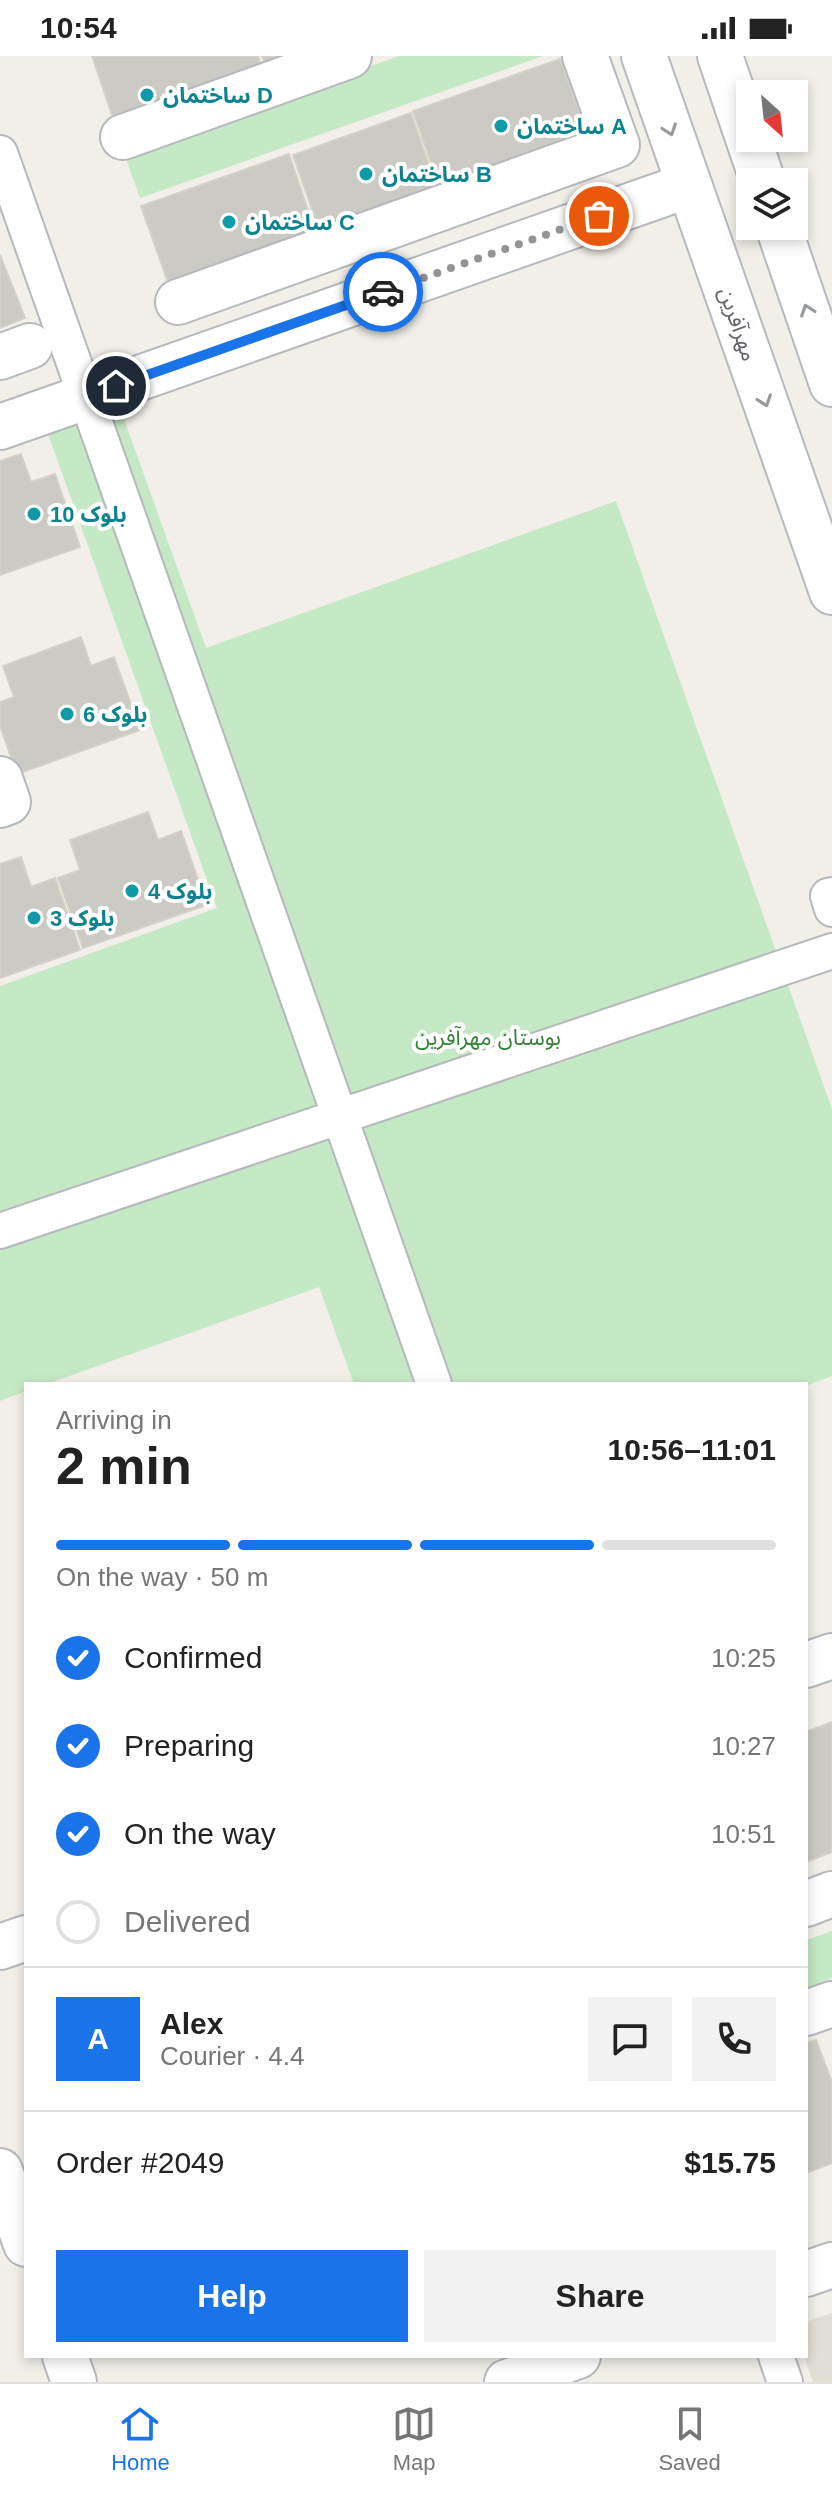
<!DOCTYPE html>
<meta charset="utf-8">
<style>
:root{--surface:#fff;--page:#f2f2f2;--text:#222;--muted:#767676;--line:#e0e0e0;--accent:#1a73e8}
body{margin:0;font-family:Helvetica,"Noto Sans Arabic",sans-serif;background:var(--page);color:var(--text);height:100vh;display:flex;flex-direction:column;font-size:30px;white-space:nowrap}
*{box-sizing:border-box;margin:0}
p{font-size:26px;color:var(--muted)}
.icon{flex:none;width:44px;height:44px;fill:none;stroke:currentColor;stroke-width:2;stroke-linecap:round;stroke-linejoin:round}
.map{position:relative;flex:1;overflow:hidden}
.side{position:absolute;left:24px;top:1326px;width:784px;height:976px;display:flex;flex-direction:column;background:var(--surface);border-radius:0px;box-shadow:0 4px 12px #0003}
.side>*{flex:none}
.needle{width:52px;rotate:153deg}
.fabs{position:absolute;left:736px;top:24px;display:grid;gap:16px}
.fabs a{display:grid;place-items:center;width:72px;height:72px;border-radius:0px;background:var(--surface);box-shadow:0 4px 12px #0003;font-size:40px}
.pin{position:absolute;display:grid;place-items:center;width:68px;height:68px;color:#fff;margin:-34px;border:4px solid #fff;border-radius:50%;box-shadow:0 2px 8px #0007}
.courier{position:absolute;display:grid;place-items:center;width:80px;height:80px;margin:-40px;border:6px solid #1a73e8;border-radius:50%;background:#fff;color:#222;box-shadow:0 2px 10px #0007}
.headline em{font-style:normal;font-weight:700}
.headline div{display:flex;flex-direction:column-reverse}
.headline{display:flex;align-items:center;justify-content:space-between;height:136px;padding:0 32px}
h1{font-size:52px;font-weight:700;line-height:60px}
.bar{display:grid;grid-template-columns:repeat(4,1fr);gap:12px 8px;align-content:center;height:96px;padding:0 32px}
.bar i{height:10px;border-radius:6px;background:var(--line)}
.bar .selected{background:var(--accent)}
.bar p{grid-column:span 4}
.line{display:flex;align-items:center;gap:20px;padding:0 32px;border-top:2px solid var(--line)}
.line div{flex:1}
.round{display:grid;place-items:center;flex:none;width:84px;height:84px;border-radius:0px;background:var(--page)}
ol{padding:0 32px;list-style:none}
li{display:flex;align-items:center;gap:24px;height:88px}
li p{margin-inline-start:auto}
li .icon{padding:8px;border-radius:50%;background:var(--accent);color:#fff;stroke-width:4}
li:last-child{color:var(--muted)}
li i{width:44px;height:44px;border:4px solid var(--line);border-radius:50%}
.button{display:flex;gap:16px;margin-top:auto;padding:16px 32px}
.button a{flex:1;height:92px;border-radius:0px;background:var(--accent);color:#fff;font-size:32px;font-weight:700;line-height:92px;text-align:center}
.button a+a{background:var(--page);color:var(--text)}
.status{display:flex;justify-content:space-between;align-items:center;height:56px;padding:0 40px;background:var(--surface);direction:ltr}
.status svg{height:22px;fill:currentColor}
.tabs{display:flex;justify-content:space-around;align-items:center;height:112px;border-top:2px solid var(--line);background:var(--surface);font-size:22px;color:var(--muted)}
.tabs a{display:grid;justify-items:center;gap:4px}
.tabs .selected{color:var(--accent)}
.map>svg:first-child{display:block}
.education{fill:#e1ded6}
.green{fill:#c5e8c5}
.building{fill:#cccac5;stroke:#d6d1c6;stroke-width:2}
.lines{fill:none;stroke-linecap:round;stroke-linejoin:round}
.pedestrian-casing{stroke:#b5b8bc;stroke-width:38}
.minor-casing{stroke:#b5b8bc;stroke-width:48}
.secondary-casing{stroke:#b6babf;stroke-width:48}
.pedestrian{stroke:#fff;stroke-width:34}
.minor{stroke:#fff;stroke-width:44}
.secondary{stroke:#fff;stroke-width:44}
.oneway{stroke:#979a9d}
.done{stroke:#929495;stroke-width:8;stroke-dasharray:0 14.4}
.route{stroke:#1a73e8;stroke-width:10}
.culture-dot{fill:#0f9aa8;stroke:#fff;stroke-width:3}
.labels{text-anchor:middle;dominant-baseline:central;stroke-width:8;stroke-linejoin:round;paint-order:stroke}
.culture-label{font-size:22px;font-weight:bold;fill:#0d838f;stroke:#fff;text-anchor:start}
.street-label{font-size:22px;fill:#5f6368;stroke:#fff}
.park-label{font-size:22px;fill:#348238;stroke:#fff}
</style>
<div class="status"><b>10:54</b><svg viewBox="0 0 49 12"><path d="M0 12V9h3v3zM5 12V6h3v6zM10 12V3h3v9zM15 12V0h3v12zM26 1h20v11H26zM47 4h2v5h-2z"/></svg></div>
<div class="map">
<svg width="832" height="2326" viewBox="0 0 832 2326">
<rect width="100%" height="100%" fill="#f1efe8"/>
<path class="education" d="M 832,2257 L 832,2326 L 813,2326 L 804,2300 L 806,2270 L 808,2265 Z"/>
<path class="green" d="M 399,0 L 543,0 L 140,142 L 124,97 Z
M 119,349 L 206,592 L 616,445 L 832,1053 L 832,1320 L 806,1330 L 354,1328 L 319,1231 L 47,1328 L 26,1328 L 26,1335 L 0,1345 L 0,930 L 217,852 L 47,375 Z
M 832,1875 L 832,1922 L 806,1932 L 806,1884 Z"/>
<path class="building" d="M 92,0 L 258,0 L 262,13 L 114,65 Z
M 262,0 L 299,0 L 266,12 Z
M 560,3 L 590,86 L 442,138 L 413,55 Z
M 411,57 L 439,138 L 321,179 L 293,99 Z
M 289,98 L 317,181 L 170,232 L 141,150 Z
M 0,199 L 25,262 L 0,272 Z
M 21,398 L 31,426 L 55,418 L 80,491 L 0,519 L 0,405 Z
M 81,581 L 91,610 L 114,601 L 140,674 L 17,718 L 0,670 L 0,646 L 14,641 L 3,610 Z
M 148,756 L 158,784 L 181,775 L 207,849 L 83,892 L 58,822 L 80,814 L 70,784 Z
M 21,801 L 31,831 L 55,822 L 80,894 L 0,922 L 0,808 Z
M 832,1666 L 832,1796 L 806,1806 L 806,1676 Z
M 816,1984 L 832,2026 L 832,2107 L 806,2117 L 806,1987 Z"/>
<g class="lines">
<defs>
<path id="pedestrian" d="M 0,97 L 434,1328
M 832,839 L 828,840 L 832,853
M 0,1175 L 832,895
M 776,2300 L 785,2326"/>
<path id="minor" d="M 123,81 L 349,0
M 178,246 L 617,89 L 585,0
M 0,301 L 30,290
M 0,371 L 689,129
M 0,723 L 8,746 L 0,749
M 806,1609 L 832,1600
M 806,1848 L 832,1838
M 0,1891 L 26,1882
M 806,1957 L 832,1948
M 0,2115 L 26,2188
M 806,2218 L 832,2209
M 65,2300 L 74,2326
M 507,2326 L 578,2300"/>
<path id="secondary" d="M 644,0 L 832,536
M 720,0 L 763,126
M 778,170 L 832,328"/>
</defs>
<use href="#pedestrian" class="pedestrian-casing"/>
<use href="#minor" class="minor-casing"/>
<use href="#secondary" class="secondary-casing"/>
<use href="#pedestrian" class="pedestrian"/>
<use href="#minor" class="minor"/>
<use href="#secondary" class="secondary"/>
</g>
<defs><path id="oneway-chevron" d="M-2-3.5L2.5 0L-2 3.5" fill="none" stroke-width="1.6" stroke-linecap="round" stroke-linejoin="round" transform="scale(2)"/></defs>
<g class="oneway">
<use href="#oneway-chevron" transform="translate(670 74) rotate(71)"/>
<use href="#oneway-chevron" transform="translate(807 254) rotate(-109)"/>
<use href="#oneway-chevron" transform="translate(765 345) rotate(71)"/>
</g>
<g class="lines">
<path class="done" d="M 383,236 L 599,160"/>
<path class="route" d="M 116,330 L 383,236"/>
</g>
<g class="culture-dot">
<circle cx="147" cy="39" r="8"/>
<circle cx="501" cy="70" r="8"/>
<circle cx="366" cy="118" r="8"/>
<circle cx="229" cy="166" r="8"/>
<circle cx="34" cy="458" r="8"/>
<circle cx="67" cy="658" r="8"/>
<circle cx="132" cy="835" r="8"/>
<circle cx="34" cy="862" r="8"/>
</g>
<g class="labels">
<g class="culture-label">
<text x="163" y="39">ساختمان D</text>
<text x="517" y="70">ساختمان A</text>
<text x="382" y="118">ساختمان B</text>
<text x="245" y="166">ساختمان C</text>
<text x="50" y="458">بلوک 10</text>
<text x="83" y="658">بلوک 6</text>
<text x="148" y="835">بلوک 4</text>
<text x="50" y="862">بلوک 3</text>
</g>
<g class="street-label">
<text transform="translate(738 268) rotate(71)">مهرآفرین</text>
</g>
<g class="park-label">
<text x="488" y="981">بوستان مهرآفرین</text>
</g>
</g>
</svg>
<div class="fabs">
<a><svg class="needle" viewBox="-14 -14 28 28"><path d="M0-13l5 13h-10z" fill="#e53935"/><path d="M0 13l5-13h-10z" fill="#767676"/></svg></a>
<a><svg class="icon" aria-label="layers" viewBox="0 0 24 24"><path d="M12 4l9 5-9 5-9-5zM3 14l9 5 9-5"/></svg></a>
</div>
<div class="pin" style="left:599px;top:160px;background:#ea580c"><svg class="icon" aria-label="bag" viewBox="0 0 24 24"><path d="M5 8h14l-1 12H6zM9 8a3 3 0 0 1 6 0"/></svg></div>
<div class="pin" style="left:116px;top:330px;background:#1f2937"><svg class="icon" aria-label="home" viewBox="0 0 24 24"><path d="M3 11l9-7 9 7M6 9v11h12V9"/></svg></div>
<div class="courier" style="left:383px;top:236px"><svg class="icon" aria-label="car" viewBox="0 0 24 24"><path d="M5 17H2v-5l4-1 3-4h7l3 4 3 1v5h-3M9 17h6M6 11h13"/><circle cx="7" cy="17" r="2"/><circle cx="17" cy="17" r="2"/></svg></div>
<section class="side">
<div class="headline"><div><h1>2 min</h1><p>Arriving in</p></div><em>10:56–11:01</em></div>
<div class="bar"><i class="selected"></i><i class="selected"></i><i class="selected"></i><i></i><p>On the way · 50 m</p></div>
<ol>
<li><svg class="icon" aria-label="check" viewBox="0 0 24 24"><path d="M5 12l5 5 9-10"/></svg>Confirmed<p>10:25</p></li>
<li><svg class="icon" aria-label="check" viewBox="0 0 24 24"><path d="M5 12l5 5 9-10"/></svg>Preparing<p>10:27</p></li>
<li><svg class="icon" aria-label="check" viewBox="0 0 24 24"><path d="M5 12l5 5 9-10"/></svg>On the way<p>10:51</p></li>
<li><i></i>Delivered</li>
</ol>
<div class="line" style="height:144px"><b class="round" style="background:var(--accent);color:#fff">A</b><div><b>Alex</b><p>Courier · 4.4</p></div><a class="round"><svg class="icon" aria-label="chat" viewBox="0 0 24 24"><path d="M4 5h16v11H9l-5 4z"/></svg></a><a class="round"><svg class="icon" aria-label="phone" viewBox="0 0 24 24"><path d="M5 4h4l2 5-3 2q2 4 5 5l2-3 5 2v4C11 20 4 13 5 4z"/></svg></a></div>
<div class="line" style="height:104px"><div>Order #2049</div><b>$15.75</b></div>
<div class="button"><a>Help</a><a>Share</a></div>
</section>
</div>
<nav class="tabs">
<a class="selected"><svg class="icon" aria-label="home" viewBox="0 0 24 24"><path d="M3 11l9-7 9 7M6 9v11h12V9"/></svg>Home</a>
<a><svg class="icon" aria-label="map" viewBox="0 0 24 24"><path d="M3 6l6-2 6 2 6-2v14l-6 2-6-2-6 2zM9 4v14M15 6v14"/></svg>Map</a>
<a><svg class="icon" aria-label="saved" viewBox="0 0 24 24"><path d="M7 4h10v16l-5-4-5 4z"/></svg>Saved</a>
</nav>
